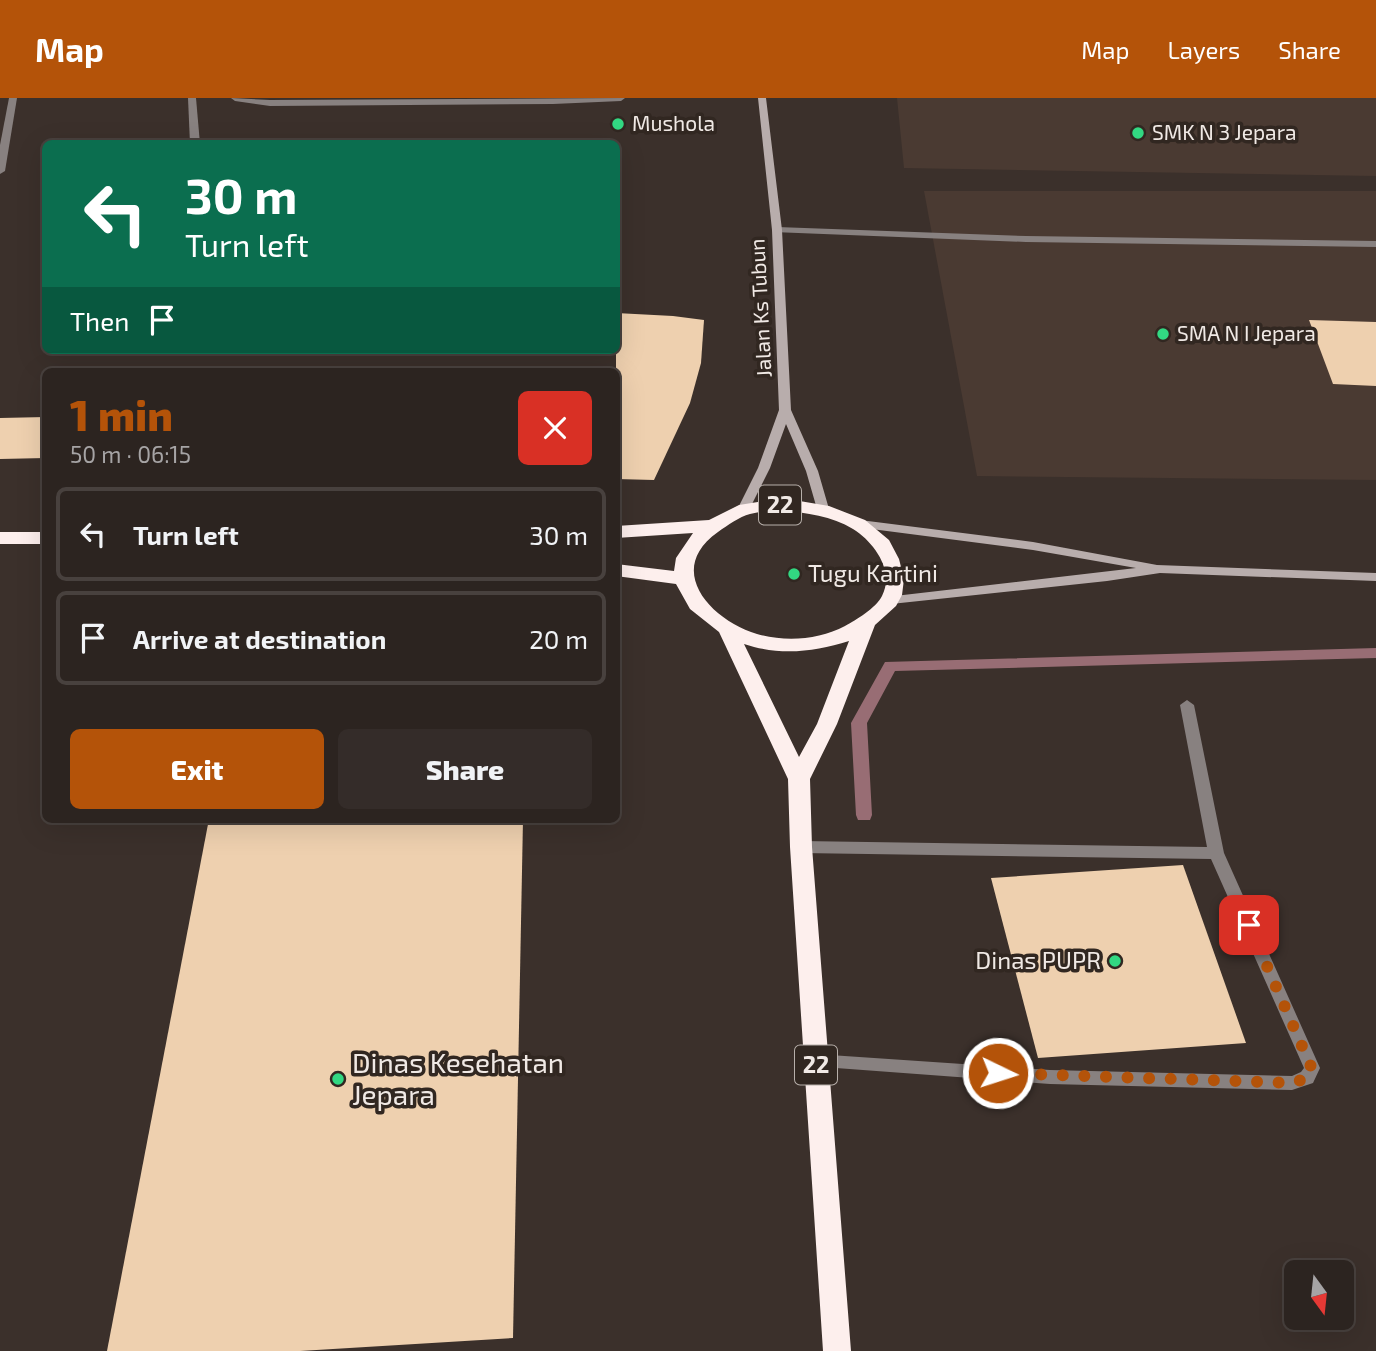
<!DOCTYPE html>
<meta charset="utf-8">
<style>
:root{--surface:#2c2420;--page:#342c29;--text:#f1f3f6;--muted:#a6a4a5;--line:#48413e;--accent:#b45309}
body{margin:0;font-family:"Exo 2",sans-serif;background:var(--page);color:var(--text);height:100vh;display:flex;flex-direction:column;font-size:26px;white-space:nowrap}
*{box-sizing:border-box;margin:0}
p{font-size:23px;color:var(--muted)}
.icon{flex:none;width:38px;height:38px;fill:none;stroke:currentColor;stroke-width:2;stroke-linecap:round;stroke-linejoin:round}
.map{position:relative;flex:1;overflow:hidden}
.panel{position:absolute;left:42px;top:270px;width:578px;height:455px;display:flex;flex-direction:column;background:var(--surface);border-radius:10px;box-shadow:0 7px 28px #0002,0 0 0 2px var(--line)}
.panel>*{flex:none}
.guide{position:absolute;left:42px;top:42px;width:578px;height:214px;border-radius:10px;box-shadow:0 7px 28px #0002,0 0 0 2px var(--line);background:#0b6e4f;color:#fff;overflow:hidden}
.needle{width:46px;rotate:165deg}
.tools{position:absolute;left:1284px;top:1162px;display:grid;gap:14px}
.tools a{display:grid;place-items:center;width:70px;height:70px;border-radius:10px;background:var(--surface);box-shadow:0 7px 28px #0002,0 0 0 2px var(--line);font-size:35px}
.pin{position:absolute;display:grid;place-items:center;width:60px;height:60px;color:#fff;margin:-30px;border-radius:14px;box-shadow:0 4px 10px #0006}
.me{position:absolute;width:77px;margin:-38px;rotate:94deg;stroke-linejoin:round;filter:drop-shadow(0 0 5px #0008)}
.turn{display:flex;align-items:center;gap:24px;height:147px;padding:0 28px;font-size:32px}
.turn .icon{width:91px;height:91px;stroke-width:2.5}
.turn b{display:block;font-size:49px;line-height:60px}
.then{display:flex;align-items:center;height:66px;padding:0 28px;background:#0003;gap:14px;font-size:26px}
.round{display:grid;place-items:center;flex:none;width:74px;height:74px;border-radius:10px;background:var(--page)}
.head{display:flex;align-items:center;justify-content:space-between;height:119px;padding:0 28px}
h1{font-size:42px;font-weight:800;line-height:52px;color:var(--accent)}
.cta{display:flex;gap:14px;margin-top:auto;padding:14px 28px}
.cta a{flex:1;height:80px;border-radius:10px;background:var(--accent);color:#fff;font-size:28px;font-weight:800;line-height:80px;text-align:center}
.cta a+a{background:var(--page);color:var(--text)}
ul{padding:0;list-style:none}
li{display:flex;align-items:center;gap:21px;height:94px;margin:0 14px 10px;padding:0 14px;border:4px solid var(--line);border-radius:10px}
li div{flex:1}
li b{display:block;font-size:26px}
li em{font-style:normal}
header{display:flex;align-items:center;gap:42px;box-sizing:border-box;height:98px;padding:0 35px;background:var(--accent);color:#fff}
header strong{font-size:33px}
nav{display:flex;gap:38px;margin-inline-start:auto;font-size:24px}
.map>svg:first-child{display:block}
.built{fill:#4a3a32}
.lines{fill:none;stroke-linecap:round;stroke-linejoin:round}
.stream{fill:#986d74;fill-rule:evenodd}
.building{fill:#eed0af}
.lane{fill:#888180;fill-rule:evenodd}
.street{fill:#888180;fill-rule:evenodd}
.secondary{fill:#b8adac;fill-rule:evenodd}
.highway{fill:#fdefed;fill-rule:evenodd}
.route{stroke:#b45309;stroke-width:12;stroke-dasharray:0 21.6}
.poi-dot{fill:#32d882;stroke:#312721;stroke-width:2.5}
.labels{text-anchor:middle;stroke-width:7;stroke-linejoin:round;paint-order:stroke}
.far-poi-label{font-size:21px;fill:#f0e9e5;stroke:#312721;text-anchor:start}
.far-street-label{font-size:21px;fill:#f0e9e5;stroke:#312721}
.shield{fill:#312721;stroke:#b7afaa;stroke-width:2}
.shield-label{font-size:23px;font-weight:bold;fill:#f0e9e5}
.poi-label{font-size:24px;fill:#f0e9e5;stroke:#312721;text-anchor:start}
.near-poi-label{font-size:28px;fill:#f0e9e5;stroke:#312721;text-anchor:start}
</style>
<header>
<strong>Map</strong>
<nav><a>Map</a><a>Layers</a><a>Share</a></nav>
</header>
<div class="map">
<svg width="1376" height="1253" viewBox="0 0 1376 1253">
<rect width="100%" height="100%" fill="#3b302b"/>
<g class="built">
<path d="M897 0H1376V78L904 70Z"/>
<path d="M924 93H1376V382L977 378Z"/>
</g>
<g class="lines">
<path class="stream" d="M1376 550V560L895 573 867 625 872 717 870 722H858L856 717 851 625 885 564Z"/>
</g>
<g class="building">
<path d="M616 215 673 218 704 222 701 265 690 305 654 382 616 381Z"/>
<path d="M1309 222 1376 224V288L1333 286Z"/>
<path d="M46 319V360L0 361V320Z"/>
<path d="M209 721H523L513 1240 300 1253H107Z"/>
<path d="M1183 767 1246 945 1038 960 991 780Z"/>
</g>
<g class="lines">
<g class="lane">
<path d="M9 0H17L5 73 0 76V47Z"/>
<path d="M188 0H196L200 46H190Z"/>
<path d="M231 0 270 2 625 0 621 3 553 6 270 8 235 3Z"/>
<path d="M1187 602 1194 607 1224 755 1320 970 1313 985 1292 992 1050 986 809 968 807 963 809 958 815 956 1050 972 1292 978 1301 974 1304 970 1211 761 801 755 796 753 794 749 796 745 801 743 1207 749 1180 607Z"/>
</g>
<path class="street" d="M777 129 1026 138 1376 143V149L1026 144 773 134 772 132Z"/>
<g class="secondary">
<path d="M758 0H766L782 132 791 312 818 373 829 411 823 415 817 411 806 373 786 326 770 370 749 412 743 416 737 412 758 370 779 312 772 132Z"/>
<path d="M860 422 1033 444 1157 467 1376 475V483L1160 475 1107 483 891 506 886 505 885 502 886 499 1136 470 1033 452 856 429 854 426Z"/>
</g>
<g class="highway">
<path d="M782 400 829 408 865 422 889 442 899 461 904 481 902 497 896 508 875 527 837 626 810 681 812 749 851 1253H823L790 749 788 681 719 534 690 511 676 486 616 478V466L674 473 676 460 693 435 616 440V428L709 422 739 407ZM782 412C806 415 832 418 853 431 874 444 895 473 882 498 876 510 856 522 845 528 819 542 785 544 757 536 711 522 664 472 718 434 728 427 739 419 750 416 761 413 772 413 782 412ZM849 543 817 626 799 659 744 546C780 558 814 554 849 543Z"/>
<rect x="0" y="434" width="46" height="12"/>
</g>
</g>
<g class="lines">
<path class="route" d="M998 975 1292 985 1307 980 1312 971 1249 827"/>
</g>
<g class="poi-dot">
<circle cx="618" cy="26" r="7"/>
<circle cx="1138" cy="35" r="7"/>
<circle cx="1163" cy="236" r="7"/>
<circle cx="794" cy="476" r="7"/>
<circle cx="1115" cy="863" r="7"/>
<circle cx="338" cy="981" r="7"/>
</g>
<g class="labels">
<g class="far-poi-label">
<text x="632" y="33">Mushola</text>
<text x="1152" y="42">SMK N 3 Jepara</text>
<text x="1177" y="243">SMA N I Jepara</text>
</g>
<g class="far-street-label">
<text transform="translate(761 210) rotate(-93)" y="7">Jalan Ks Tubun</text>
</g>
<g class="shield">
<rect x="759" y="387.5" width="42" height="39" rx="5"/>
<rect x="795" y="947.5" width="42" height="39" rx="5"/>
</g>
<g class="shield-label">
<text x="780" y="415">22</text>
<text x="816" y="975">22</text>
</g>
<g class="poi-label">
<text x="808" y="484">Tugu Kartini</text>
<text x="1101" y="871" text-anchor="end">Dinas PUPR</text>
</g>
<g class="near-poi-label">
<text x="352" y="975">Dinas Kesehatan<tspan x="352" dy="32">Jepara</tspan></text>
</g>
</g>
</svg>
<div class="tools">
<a><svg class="needle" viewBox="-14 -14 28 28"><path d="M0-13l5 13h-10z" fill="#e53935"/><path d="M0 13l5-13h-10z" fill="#a6a4a5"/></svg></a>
</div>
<div class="pin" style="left:1249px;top:827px;background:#d93025"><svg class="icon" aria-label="arrive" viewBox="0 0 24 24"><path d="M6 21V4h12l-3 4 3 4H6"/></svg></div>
<svg class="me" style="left:998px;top:975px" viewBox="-20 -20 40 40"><circle r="17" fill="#b45309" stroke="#fff" stroke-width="3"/><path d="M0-11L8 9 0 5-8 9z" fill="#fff"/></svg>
<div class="guide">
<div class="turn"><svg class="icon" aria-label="left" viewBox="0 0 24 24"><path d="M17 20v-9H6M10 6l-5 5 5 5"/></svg><div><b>30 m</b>Turn left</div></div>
<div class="then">Then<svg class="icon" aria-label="arrive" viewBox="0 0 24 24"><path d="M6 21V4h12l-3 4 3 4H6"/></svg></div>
</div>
<section class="panel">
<div class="head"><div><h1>1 min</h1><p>50 m · 06:15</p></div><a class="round" style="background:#d93025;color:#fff"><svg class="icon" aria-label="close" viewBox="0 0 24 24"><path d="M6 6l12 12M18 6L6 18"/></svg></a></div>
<ul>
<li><svg class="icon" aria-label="left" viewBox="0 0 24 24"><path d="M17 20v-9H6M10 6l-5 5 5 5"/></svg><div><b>Turn left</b></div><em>30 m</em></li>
<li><svg class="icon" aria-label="arrive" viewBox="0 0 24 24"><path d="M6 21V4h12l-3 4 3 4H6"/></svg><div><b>Arrive at destination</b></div><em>20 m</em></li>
</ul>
<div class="cta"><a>Exit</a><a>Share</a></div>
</section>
</div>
